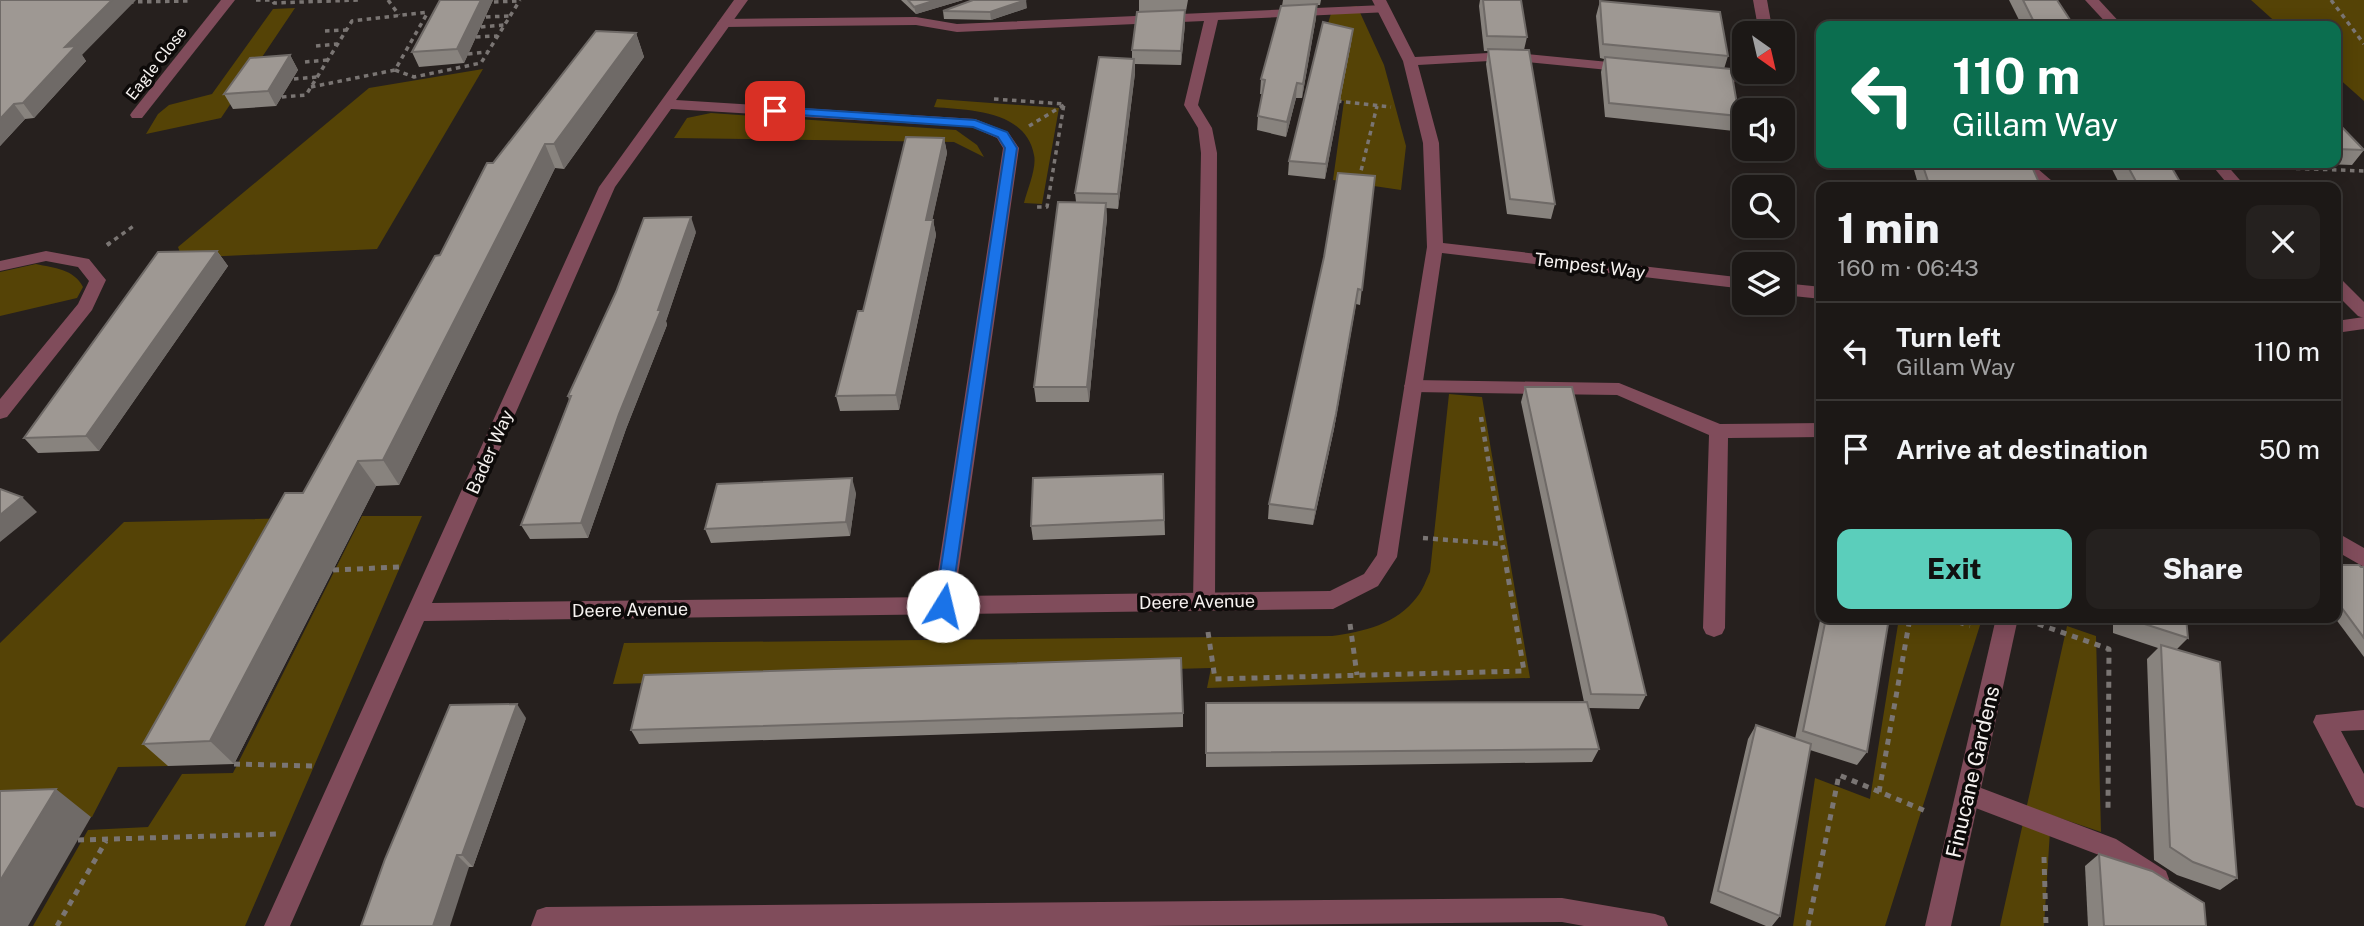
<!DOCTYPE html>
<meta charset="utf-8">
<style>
:root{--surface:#1c1816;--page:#25211f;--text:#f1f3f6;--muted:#a0a0a1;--line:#3a3735;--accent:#5bcebb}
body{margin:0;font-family:"Public Sans",sans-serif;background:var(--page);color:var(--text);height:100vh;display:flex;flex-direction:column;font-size:26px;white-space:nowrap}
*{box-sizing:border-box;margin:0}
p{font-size:23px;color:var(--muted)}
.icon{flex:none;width:38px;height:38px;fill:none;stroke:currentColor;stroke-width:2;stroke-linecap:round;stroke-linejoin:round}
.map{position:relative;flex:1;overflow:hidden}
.sheet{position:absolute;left:1816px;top:182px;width:525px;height:441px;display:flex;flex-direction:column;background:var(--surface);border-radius:14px;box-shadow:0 4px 18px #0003,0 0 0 2px var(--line)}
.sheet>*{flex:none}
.banner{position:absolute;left:1816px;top:21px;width:525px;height:147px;border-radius:14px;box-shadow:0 4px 18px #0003,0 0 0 2px var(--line);background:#0b6e4f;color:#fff;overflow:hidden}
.needle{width:46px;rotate:146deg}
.buttons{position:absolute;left:1732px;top:21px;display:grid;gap:14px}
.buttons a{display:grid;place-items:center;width:63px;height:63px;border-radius:14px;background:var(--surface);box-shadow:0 4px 18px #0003,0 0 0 2px var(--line);font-size:35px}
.pin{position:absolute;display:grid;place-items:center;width:60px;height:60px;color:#fff;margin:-30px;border-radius:14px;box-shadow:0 4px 10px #0006}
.me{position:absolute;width:77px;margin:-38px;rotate:9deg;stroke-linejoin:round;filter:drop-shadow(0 0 5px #0008)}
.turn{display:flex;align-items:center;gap:24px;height:147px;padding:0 21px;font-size:32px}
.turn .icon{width:91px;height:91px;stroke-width:2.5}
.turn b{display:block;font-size:49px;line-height:60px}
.round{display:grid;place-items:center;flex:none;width:74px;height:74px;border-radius:14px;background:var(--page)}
.summary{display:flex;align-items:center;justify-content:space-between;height:119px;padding:0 21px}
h1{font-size:42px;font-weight:800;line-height:52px}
.action{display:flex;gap:14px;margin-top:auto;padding:14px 21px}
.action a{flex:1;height:80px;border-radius:14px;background:var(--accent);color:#111;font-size:28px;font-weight:800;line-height:80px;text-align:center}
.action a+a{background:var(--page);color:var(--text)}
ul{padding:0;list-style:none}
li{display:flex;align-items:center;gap:21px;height:98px;padding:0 21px;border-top:2px solid var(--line)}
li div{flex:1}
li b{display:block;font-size:26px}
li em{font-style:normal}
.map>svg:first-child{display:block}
.green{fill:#554306}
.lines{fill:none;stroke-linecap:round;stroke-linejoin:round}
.path-far2{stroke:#7a7573;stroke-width:3.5;stroke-dasharray:4.5 4.5;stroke-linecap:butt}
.path-far1{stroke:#7a7573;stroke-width:4.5;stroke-dasharray:5 5;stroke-linecap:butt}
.path{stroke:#7a7573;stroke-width:5;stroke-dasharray:6 6;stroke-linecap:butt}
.service{fill:#804c5b;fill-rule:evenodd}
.minor{fill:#804c5b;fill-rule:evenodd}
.tertiary{fill:#804c5b;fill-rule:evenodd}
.wall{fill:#88837e}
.shaded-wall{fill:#6f6a67}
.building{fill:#9e9893;stroke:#6f6a67;stroke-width:2}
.route{fill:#1a73e8;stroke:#114b97;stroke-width:2}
.labels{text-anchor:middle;stroke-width:7;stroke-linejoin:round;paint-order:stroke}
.far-street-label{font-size:16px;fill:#f6f2f0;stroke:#0d0a09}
.street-label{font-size:18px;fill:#f6f2f0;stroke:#0d0a09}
.near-street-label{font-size:21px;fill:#f6f2f0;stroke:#0d0a09}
</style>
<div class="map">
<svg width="2364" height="926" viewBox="0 0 2364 926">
<rect width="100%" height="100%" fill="#26201e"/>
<g class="green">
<path d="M2251 0H2364V101L2336 76V26H2280Z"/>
<path d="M1357 6 1384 65 1406 146 1401 190 1333 180 1344 101 1307 95 1332 10Z"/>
<path d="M295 8 221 118 146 134 158 114 169 105 212 94 273 9Z"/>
<path d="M483 69 377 249 182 258 178 247 369 88Z"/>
<path d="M937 99 1059 108 1042 204 1024 203C1027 190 1037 168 1034 155 1026 110 969 110 934 107Z"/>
<path d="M711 113 956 130 977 145 984 157 954 142 674 138 687 118Z"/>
<path d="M36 264C54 268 74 269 83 287L77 298 0 316V272Z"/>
<path d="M1449 394 1482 397 1530 678 1207 688 1211 668 613 684 624 643 1332 636C1363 632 1397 624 1417 597 1423 590 1426 580 1430 572Z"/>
<path d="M362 516H422L245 926H33L88 830 148 827 182 774 233 773Z"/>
<path d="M304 518 168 766 118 767 92 817 0 818V643L124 522Z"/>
<path d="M1899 618H1971L1981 622 1885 926H1793L1815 778 1870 799Z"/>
<path d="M2067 626 2096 636 2101 832 2051 815 2044 926H2000Z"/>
</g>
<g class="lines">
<g class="path-far2">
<path d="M256 0H272L274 3 358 0"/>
<path d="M388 0 399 15"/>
<path d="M2331 0 2364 44"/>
<path d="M129 2 190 1"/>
<path d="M494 2 518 1"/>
<path d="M486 17 509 16"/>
<path d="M481 27 504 25"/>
<path d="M325 31 346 30"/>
<path d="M476 37 497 36"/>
<path d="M316 46 337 44"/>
<path d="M468 54 487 52"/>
<path d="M305 62 327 60"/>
<path d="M395 70 414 77 481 63 520 0"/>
<path d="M294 79 317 77"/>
<path d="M311 87 395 70 428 12"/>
<path d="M282 97 306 95 352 21 429 12"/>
<path d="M994 99 1064 104 1047 207H1035"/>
<path d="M1337 101 1391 107"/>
<path d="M1029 126 1064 105"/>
<path d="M2260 167 2364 171"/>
<path d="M1359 179 1377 106"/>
<path d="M107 245 135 225"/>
</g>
<g class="path-far1">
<path d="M107 245 110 243"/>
<path d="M1481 417 1503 548"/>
<path d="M1423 538 1502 544"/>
</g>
<g class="path">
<path d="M333 570 400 567"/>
<path d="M1947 618 1970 626"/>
<path d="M1350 624 1357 675"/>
<path d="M2038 624 2109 649 2108 810"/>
<path d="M1208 632 1215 679 1524 671 1503 547"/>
<path d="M234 764 313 766"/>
<path d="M1879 792 1910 618"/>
<path d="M78 840 279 834"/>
<path d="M2044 857 2046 926"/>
<path d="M57 926 106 841"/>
<path d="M1808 926 1839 775 1928 812"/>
</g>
<g class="service">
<path d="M1384 5 1389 6V12L1218 20 1198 105 1212 128 1217 153 1215 602 1211 608 1204 611 1197 608 1193 602 1201 153 1198 128 1184 105 1204 21 957 32 916 25 724 27 717 23 724 19 916 17 957 24Z"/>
<path d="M2021 163H2035L2038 169 2059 187C2041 188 2026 181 2021 163Z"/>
<path d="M1413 380 1619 383 1720 424 1822 423V437L1728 438 1725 628 1722 634 1714 637 1706 634 1703 628 1709 435 1617 395 1413 392 1407 391 1404 386 1407 381Z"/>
<path d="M2336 532 2364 548V567L2336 551Z"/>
<path d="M2364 710V730L2341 731 2364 774V808L2356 805 2313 722 2316 715Z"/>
<path d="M1968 783 2116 839 2166 871 2169 879 2166 887 2157 891 2148 887 2099 855 1960 802 1956 794 1960 786Z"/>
<path d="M1562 898 1655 914 1664 917 1668 926H1584L1562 922 1142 926H531L537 910 546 907Z"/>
</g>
<g class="minor">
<path d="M221 0H235L142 118H132L130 115 132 112Z"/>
<path d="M734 0H748L676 100 975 119 1008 132 1019 148 955 596 1330 591 1364 574 1377 555 1427 247 1423 143 1403 61 1372 0H1386L1415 57 1507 52 1629 64 1636 68 1629 72 1507 60 1418 65 1439 143 1443 243 1745 278V289L1442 253 1397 557 1378 586 1333 609 424 621 290 926H264L599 187ZM671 109 972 127 997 138 1003 148 934 597 432 603 615 187Z"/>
<path d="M1753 0H1767L1773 33H1759Z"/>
<path d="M1708 71 1767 77 1766 72H1780L1782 82 1775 86 1703 78 1701 75Z"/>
<path d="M46 251 89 259 106 280 92 310 7 417 0 419V399L78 304 89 281 78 267 46 261 0 271V261Z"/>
<path d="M1783 283 1822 287V299L1783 295Z"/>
<path d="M2364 317V329L2336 333V321Z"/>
<path d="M1996 618H2018L1951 926H1925Z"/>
</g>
<g class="tertiary">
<path d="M2085 0H2099L2123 26H2109Z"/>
<path d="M2210 163H2225L2246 187H2230Z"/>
<path d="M2336 279 2342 280 2364 302V318L2358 316 2336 294Z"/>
</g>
</g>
<g class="wall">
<path d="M0 0 82 55 86 61 34 118 25 119 0 146Z"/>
<path d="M440 0H493L464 63 419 67 412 52Z"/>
<path d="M901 0H963L916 14Z"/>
<path d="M1139 0H1188L1186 11H1185V24L1181 65 1135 64V73L1118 209 1106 208 1107 218 1089 402H1036L1034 387 1076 202 1075 193 1132 59V50L1139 12Z"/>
<path d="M1283 0H1321L1320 5H1317L1316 18 1302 98H1296L1286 137 1257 130 1258 116 1262 94H1260L1261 79 1282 6Z"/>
<path d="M1480 0H1521L1527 37 1524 50 1555 204 1551 219 1507 214 1486 64 1488 51H1484L1479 6Z"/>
<path d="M2009 0H2057L2074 26H2022Z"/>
<path d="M1600 1 1728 56 1724 69 1739 116 1734 131 1605 117 1601 72 1604 59 1600 58 1596 16Z"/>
<path d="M1027 8 991 20 944 19 943 11Z"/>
<path d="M1353 29 1351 43 1325 179 1288 175 1289 161Z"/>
<path d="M636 33 644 57 564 169 555 168 399 485 376 486 234 764 168 766 143 744 303 493 493 163Z"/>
<path d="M290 55 298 70 276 106 233 109 224 94Z"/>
<path d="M2336 121 2364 150 2352 165 2297 163H2336Z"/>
<path d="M944 138 947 153 932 220H933L936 235 899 410 840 411 836 396 863 311Z"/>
<path d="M1912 163H2011L2022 167 2041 187H1919Z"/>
<path d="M2109 163H2169L2183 187H2121Z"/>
<path d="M1375 176 1360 305 1356 304 1334 429 1313 525 1268 519 1269 504Z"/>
<path d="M696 232 666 321 667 325 626 429 588 538 530 539 521 525 569 400 568 396Z"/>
<path d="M217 251 228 266 99 451 38 453 24 438Z"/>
<path d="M1525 387 1646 695 1639 709 1588 708 1599 749 1592 762 1206 767V703L1584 702 1521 402Z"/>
<path d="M1163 474 1165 535 1033 540 1031 526Z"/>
<path d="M856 493 850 536 711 543 705 529Z"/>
<path d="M2336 565 2364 567V657L2335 618Z"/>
<path d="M1822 611V618H1889L1867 752 1857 765 1810 750 1780 916 1772 926H1766L1710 903 1748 739 1756 725 1795 739Z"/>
<path d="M2113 618H2186L2188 638 2177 649 2237 878 2220 890 2177 875 2154 860 2147 659 2158 648 2113 633Z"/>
<path d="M1183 713V727L639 744 631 730Z"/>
<path d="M526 718 473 867H469L361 926Z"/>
<path d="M2099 854 2206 926H2088L2085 866Z"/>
</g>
<g class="shaded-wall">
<path d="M112 0H136L82 55 86 61 34 118 23 103 65 47Z"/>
<path d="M481 0H493L464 63 457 49Z"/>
<path d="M936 0H963L916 14 914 7Z"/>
<path d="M1026 0 1027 8 991 20 990 12Z"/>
<path d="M1317 4 1316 18 1302 98 1303 84Z"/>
<path d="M1185 10V24L1181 65V51Z"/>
<path d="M1353 29 1351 43 1325 179 1326 164Z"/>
<path d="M636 33 644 57 564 169 554 144Z"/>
<path d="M290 55 298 70 276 106 268 91Z"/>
<path d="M1134 59 1135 73 1118 209V194Z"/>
<path d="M1297 83 1296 98 1286 137 1287 122Z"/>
<path d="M14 104 25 119 0 146V119Z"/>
<path d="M944 138 947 153 929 235 926 220Z"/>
<path d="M545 144 555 168 399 485 383 460Z"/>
<path d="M1106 203 1107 218 1089 402 1087 387Z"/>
<path d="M691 217 696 232 666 321 667 325 626 429 588 538 581 523 619 414Z"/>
<path d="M933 220 936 235 899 410 896 395Z"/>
<path d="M217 251 228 266 99 451 86 436Z"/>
<path d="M1358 289 1334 429 1313 525 1315 510Z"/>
<path d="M358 461 376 486 234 764 210 741Z"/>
<path d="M852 478 856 493 850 536 846 522Z"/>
<path d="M22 497 37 512 0 542V515Z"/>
<path d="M517 704 526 718 473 867 462 855Z"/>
<path d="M56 789 91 817 28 926H0V881Z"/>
<path d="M457 855 469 867 450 926H433Z"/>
</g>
<g class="building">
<path d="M0 0H112L65 47 76 46 23 103 14 104 0 119Z"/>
<path d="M440 0H481L457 49 412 52Z"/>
<path d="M908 0H936L914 7Z"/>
<path d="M973 0H1026L990 12 943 11Z"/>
<path d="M1483 0H1521L1527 37 1487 36Z"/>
<path d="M2023 0H2057L2074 26H2036Z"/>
<path d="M1600 1 1720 12 1728 56 1603 44Z"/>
<path d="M1317 4 1303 84 1297 83 1287 122 1258 116 1265 80 1261 79 1281 6Z"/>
<path d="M1185 10 1181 51 1132 50 1137 12Z"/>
<path d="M1323 22 1353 29 1326 164 1289 161Z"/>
<path d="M596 31 636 33 554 144H545L383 460 358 461 210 741 143 744 285 493H303L435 256 440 255 487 163H493Z"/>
<path d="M1488 49 1529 50 1555 204 1510 199Z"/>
<path d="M290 55 268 91 224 94 250 58Z"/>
<path d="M1099 57 1134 59 1118 194 1075 193Z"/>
<path d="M1605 57 1731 69 1739 116 1609 103Z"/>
<path d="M2336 121 2364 150 2336 149Z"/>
<path d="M906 137 944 138 926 220H933L896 395 836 396 858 311H863Z"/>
<path d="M1922 163 2020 164 2022 167 2033 169 2041 187H1930Z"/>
<path d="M2126 163H2169L2183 187H2139Z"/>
<path d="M1338 173 1375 176 1362 290 1358 289 1336 414 1315 510 1269 504 1324 257Z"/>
<path d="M1058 202 1106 203 1087 387H1034Z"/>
<path d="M691 217 658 310H661L619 414 581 523 521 525 571 396H568L616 292 644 218Z"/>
<path d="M217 251 86 436 24 438 158 252Z"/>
<path d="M1525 387H1572L1646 695 1591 694Z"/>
<path d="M1163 474 1164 520 1031 526 1033 478Z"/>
<path d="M852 478 846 522 705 529 717 484Z"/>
<path d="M0 489 22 497 0 515Z"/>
<path d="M2336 565H2359L2361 567H2364V638L2336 600Z"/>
<path d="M1826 618H1889L1867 752 1803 731Z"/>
<path d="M2126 618H2186L2188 638Z"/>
<path d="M2161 645 2220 662 2237 878 2193 862 2170 847Z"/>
<path d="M1181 658 1183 713 631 730 644 675Z"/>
<path d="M1587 702 1599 749 1206 753V703Z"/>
<path d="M517 704 462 855H457L433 926H361L385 859 450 705Z"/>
<path d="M1756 725 1811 744 1780 916 1718 891Z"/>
<path d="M56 789 0 881V791Z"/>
<path d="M2099 854 2152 871 2204 903 2206 926H2104Z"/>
</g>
<path class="route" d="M775 107 975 120 1007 132 1017 148 950 611H937L935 606 1005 148 998 137 973 127 770 113V108Z"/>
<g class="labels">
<g class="far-street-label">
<text transform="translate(156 63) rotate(-52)" y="6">Eagle Close</text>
</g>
<g class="street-label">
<text transform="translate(1590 266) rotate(7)" y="6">Tempest Way</text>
<text transform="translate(490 452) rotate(-66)" y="6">Bader Way</text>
<text transform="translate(1197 602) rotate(-1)" y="6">Deere Avenue</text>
<text transform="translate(630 610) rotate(-1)" y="6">Deere Avenue</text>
</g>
<g class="near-street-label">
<text transform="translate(1973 772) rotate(-77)" y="7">Finucane Gardens</text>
</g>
</g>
</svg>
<div class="buttons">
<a><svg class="needle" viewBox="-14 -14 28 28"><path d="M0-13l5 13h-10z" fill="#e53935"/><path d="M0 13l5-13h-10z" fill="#a0a0a1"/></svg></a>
<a><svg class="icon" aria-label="sound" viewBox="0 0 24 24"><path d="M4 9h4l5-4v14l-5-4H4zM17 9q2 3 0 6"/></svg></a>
<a><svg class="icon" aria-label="search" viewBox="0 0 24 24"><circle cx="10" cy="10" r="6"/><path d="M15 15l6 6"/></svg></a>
<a><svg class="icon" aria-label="layers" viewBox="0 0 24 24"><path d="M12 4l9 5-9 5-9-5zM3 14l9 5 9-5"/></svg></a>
</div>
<div class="pin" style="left:775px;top:111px;background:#d93025"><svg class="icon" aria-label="arrive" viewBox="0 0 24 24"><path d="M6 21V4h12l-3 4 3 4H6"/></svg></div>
<svg class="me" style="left:943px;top:606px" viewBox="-20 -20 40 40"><circle r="19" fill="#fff"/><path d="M0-13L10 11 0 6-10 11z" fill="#1a73e8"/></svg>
<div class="banner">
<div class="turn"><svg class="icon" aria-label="left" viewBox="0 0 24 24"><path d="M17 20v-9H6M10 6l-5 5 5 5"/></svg><div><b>110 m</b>Gillam Way</div></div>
</div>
<section class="sheet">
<div class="summary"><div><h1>1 min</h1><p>160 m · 06:43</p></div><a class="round"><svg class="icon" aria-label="close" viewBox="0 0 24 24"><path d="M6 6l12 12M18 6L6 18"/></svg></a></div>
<ul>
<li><svg class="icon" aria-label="left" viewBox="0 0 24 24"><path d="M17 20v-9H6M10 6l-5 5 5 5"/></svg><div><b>Turn left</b><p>Gillam Way</p></div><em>110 m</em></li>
<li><svg class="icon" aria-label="arrive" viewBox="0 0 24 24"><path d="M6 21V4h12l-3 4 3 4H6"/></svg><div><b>Arrive at destination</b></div><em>50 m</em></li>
</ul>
<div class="action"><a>Exit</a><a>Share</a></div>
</section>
</div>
